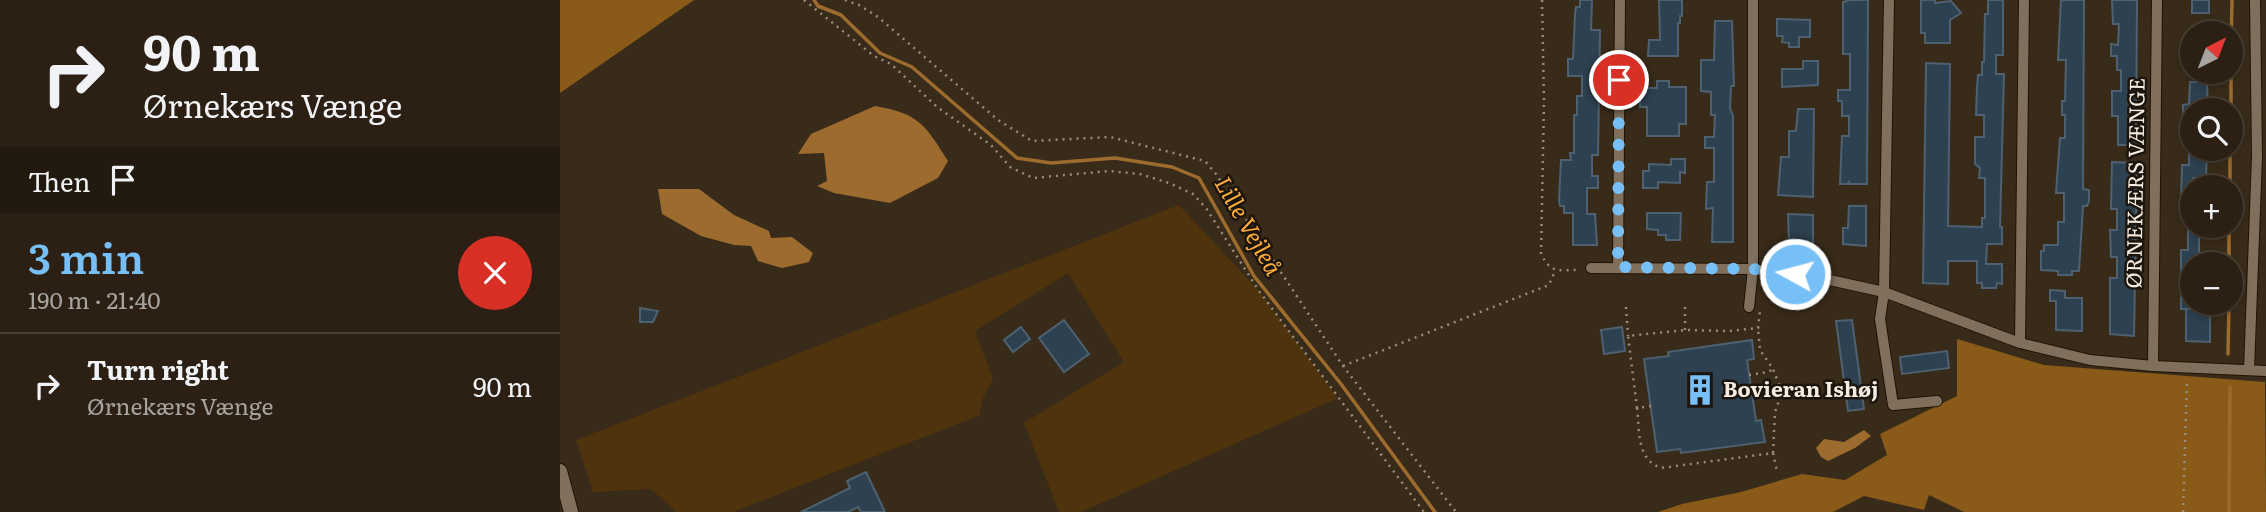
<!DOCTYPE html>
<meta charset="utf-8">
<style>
:root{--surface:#2b2013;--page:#33281c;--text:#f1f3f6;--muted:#a6a3a0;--line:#473e33;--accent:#77c0f7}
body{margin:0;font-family:Literata,serif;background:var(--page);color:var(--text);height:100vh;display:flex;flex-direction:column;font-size:26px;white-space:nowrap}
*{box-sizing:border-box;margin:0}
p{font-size:23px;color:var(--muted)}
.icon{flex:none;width:38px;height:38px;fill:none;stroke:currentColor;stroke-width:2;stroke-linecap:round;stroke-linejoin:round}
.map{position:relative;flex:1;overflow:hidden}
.sheet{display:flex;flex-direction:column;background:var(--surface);width:560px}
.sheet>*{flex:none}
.guide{background:#2b2013;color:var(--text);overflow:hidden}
.needle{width:46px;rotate:42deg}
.buttons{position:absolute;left:1620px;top:21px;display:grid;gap:14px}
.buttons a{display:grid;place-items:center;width:63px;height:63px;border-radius:50%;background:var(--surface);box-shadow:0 4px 10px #0003,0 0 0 2px var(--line);font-size:35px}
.pin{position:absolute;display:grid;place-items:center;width:60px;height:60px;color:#fff;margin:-30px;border:4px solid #fff;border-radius:50%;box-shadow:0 2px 7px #0007}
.me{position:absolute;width:77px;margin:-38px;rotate:277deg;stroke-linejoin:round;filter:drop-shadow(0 0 5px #0008)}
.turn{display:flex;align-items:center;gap:24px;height:147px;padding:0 28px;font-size:32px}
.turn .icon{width:91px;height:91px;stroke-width:2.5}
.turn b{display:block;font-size:49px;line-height:60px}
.then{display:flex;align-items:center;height:66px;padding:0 28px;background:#0003;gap:14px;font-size:26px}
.round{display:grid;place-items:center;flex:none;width:74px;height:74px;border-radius:37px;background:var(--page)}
.summary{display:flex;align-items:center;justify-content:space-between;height:119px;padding:0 28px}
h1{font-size:42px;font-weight:600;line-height:52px;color:var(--accent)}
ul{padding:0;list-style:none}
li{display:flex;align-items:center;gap:21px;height:105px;padding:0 28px;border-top:2px solid var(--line)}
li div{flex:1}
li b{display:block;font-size:26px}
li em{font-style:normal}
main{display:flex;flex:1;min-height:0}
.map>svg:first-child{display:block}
.green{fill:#4f330c}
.forest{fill:#895a18}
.water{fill:#9c6b2d}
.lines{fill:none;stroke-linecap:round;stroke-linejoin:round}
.stream{stroke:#9c6b2d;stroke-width:3.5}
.building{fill:#2e4150;stroke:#4d6171;stroke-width:2}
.minor-casing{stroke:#201303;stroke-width:12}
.tertiary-casing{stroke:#201303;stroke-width:16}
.path{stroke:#988c7e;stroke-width:2.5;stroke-dasharray:2 5;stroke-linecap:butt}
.minor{stroke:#806f5c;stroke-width:10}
.tertiary{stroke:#806f5c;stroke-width:14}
.route{stroke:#77c0f7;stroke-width:12;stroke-dasharray:0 21.6}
.labels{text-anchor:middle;stroke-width:5;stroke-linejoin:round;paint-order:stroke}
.street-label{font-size:21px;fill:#f6ece1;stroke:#1b150d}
.poi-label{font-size:21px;font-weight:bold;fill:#f6ece1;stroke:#1b150d;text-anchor:start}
.water-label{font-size:23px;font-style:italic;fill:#ffac3c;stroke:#1b150d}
</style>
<main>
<section class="sheet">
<div class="guide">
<div class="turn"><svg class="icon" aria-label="right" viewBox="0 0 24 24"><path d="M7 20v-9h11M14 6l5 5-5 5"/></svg><div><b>90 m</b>Ørnekærs Vænge</div></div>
<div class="then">Then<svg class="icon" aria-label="arrive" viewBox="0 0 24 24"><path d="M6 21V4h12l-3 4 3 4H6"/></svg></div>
</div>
<div class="summary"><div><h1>3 min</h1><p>190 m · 21:40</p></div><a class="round" style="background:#d93025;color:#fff"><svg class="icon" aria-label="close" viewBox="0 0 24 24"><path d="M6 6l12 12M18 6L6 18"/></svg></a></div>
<ul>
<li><svg class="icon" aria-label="right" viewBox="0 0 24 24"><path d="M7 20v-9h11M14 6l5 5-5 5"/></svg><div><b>Turn right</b><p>Ørnekærs Vænge</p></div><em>90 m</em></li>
</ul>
</section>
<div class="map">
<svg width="1706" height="512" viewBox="0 0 1706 512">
<rect width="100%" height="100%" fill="#392b19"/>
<path class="green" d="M619 205 699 291 778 398 521 512H499L464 423 564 362 508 273 415 331 433 379 422 400 420 415 173 512H116L91 489 33 492 16 440Z"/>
<g class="forest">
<path d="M0 0H134L0 93Z"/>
<path d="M1397 339 1484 365 1705 382 1706 512H1404L1369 495 1364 510 1304 496 1273 512H1098L1122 504 1181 492 1242 474 1285 480 1327 455 1320 434 1397 396Z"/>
</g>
<g class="water">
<path d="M315 106C359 113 366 126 388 161L378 178 330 203 274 193 257 186 267 181 264 153 238 154 251 134Z"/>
<path d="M98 189H139L174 215 209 231 211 238 232 237 253 253 249 262 222 268 198 261 191 246 174 245 141 236 102 214Z"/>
<path d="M1304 430 1311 436 1295 448 1268 461 1261 457 1256 448 1264 439 1284 442Z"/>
</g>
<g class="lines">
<g class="stream">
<path d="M254 0 258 6 281 15 320 53 352 67 457 158 491 163 555 158 612 167 639 178 694 276 781 384 875 512"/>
<path d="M1671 49 1672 0"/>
<path d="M1671 110V72"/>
<path d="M1670 187V149"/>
<path d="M1669 264V226"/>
<path d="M1668 354 1669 303"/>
<path d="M1669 512 1670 387"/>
</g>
</g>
<g class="building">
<path d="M1020 0H1032L1031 30H1040L1038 155H1032V176H1038V188H1027V214H1035L1037 245H1013V213H1004V206H1000L999 201 1001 160H1011L1010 153H1014V115H1017V96H1022V76H1008V59H1013L1015 14 1016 7H1020Z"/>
<path d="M1099 0H1122V16H1120V23H1118V56H1088L1089 40H1100Z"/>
<path d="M1290 0H1308L1307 184H1289V182L1287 184H1280L1282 136H1289V116H1282V101H1278V90H1290V54H1283V2Z"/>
<path d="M1361 0H1375V3L1391 1 1401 13 1390 20V43H1365V33H1361Z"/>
<path d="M1428 0H1443V55H1436V74H1444L1440 227H1442V244H1427L1426 264H1442V284L1437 283 1436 288H1422V283H1417V261H1388V284L1363 283 1366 63 1390 64 1388 226 1422 227V218H1425V178H1419L1420 168 1415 164V137H1424V115H1416L1417 88 1418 75H1422V62H1424L1425 14H1428Z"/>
<path d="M1501 0H1524L1523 189 1529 190V201L1527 206H1523L1519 271H1512V275H1498V271L1481 270V251H1484V245H1498V222H1504V193H1496L1500 138H1505V115H1502V101H1505L1506 60H1498Z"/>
<path d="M1552 0H1577L1576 145H1558V116H1552V91H1561V70H1557V56H1551V44L1558 45 1559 24H1553Z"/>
<rect x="1632" y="0" width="17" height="13"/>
<path d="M1217 19 1250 20V37H1239V47H1229V43L1222 42 1223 36H1217Z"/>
<path d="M1155 21H1172L1174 86H1171L1170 108 1173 116V242H1152L1153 208 1146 209 1147 182H1154V148H1145V137H1154L1155 115H1151V92L1141 91V60H1154Z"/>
<path d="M1243 61H1258V85L1222 87V69H1243Z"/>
<path d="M1097 81H1109V87H1126V124H1119V136H1087V107H1080V88H1097Z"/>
<path d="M1630 82H1647L1648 110H1633V119H1623V105L1629 104Z"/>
<path d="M1238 109H1254L1253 197 1218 195 1221 157H1229V131H1236Z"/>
<path d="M1629 149H1647L1646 178H1633V200H1621L1622 165H1629Z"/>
<path d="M1111 159H1125V173L1120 172V183L1098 182V188H1083V171H1089V164L1111 165Z"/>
<path d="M1552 162 1577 163 1574 336 1550 334V278H1557V257H1551L1550 230H1557V209H1551Z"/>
<path d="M1289 206H1306V246L1283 244V228H1288Z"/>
<path d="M1087 213H1121L1120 240H1106V235H1098V230L1087 229Z"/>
<path d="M1228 214 1253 215V245H1235V242H1229Z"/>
<path d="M1628 226H1639V264H1633V309H1621V250H1628Z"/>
<path d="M1490 290 1505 291V298H1522V331L1496 330V301H1490Z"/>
<path d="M80 308 98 311 93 322H80Z"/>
<path d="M1626 309H1650V342L1626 341Z"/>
<path d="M504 320 529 354 504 372 479 338Z"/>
<path d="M1292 320 1304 409 1288 411 1276 321Z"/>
<path d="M461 327 470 339 453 352 444 340Z"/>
<path d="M1062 327 1065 351 1044 354 1041 330Z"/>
<path d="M1192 340 1194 359 1187 360 1196 421 1201 420 1205 442 1121 453 1120 449 1097 452 1084 359 1109 356 1108 352Z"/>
<path d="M1387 351 1389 368 1342 374 1340 357Z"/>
<path d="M306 472 325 512H301L298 507 288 512H241L290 488 287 481Z"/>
</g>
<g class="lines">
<defs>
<g id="minor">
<path d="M1329 0 1324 292 1320 319 1333 405 1377 401"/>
<path d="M1058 267 1060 0"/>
<path d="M1031 268 1193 269 1256 277 1324 292 1460 343 1530 360 1593 366 1706 371"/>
<path d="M1189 307 1193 269V0"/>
<path d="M1460 343 1464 0"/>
<path d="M1593 366 1597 0"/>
<path d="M1689 370 1697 156 1695 0"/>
</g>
<path id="tertiary" d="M0 471 11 512"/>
</defs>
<use href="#minor" class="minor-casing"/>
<use href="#tertiary" class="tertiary-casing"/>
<g class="path">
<path d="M244 0 314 56 331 64 377 107 431 145 450 167 473 178 549 171 580 174 609 183 633 194 646 208 699 291 864 512"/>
<path d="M285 0 299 5 318 17 438 120 472 141 550 137 645 161 656 174 783 366 896 512"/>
<path d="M982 0 984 101 981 254C991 274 999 270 1019 270"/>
<path d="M1066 307 1068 336"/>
<path d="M1125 307V330"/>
<path d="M783 366 989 285 995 271"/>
<path d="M1189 375 1208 372 1213 369"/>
<path d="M1091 406 1077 408 1068 336 1125 330 1170 331 1198 328 1200 311"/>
<path d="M1077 408C1080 431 1076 459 1101 468L1213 453 1215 412 1222 392 1213 369 1200 350 1198 328"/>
<path d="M1213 453 1217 471"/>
<path d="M1623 512 1627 379"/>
</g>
<use href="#minor" class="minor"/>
<use href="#tertiary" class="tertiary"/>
</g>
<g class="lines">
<path class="route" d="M1059 80 1058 267 1193 269 1235 274"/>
</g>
<defs>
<symbol id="building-bare" viewBox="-9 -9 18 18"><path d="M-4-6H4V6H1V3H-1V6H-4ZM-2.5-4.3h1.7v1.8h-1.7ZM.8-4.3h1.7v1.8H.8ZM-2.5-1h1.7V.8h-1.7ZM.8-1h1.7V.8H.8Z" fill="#77c0f7" stroke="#1b150d" stroke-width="2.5" paint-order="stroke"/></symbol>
</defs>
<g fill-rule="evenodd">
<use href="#building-bare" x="1118" y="368" width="44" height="44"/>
</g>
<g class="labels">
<g class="street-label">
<text transform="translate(1576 183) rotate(-89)" y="7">ØRNEKÆRS VÆNGE</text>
</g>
<g class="poi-label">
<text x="1163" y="397">Bovieran Ishøj</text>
</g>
<g class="water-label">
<text transform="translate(688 226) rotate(60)" y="8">Lille Vejleå</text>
</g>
</g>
</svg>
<div class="buttons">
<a><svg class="needle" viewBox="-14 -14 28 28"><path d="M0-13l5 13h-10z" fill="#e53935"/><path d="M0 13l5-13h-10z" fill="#a6a3a0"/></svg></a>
<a><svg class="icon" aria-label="search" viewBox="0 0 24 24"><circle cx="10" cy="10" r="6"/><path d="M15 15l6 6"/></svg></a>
<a>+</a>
<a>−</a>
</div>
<div class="pin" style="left:1059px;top:80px;background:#d93025"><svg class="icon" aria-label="arrive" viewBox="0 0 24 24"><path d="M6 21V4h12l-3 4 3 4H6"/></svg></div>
<svg class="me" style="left:1235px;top:274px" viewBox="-20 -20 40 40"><circle r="17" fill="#77c0f7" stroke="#fff" stroke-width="3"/><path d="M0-11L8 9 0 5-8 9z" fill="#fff"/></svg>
</div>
</main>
